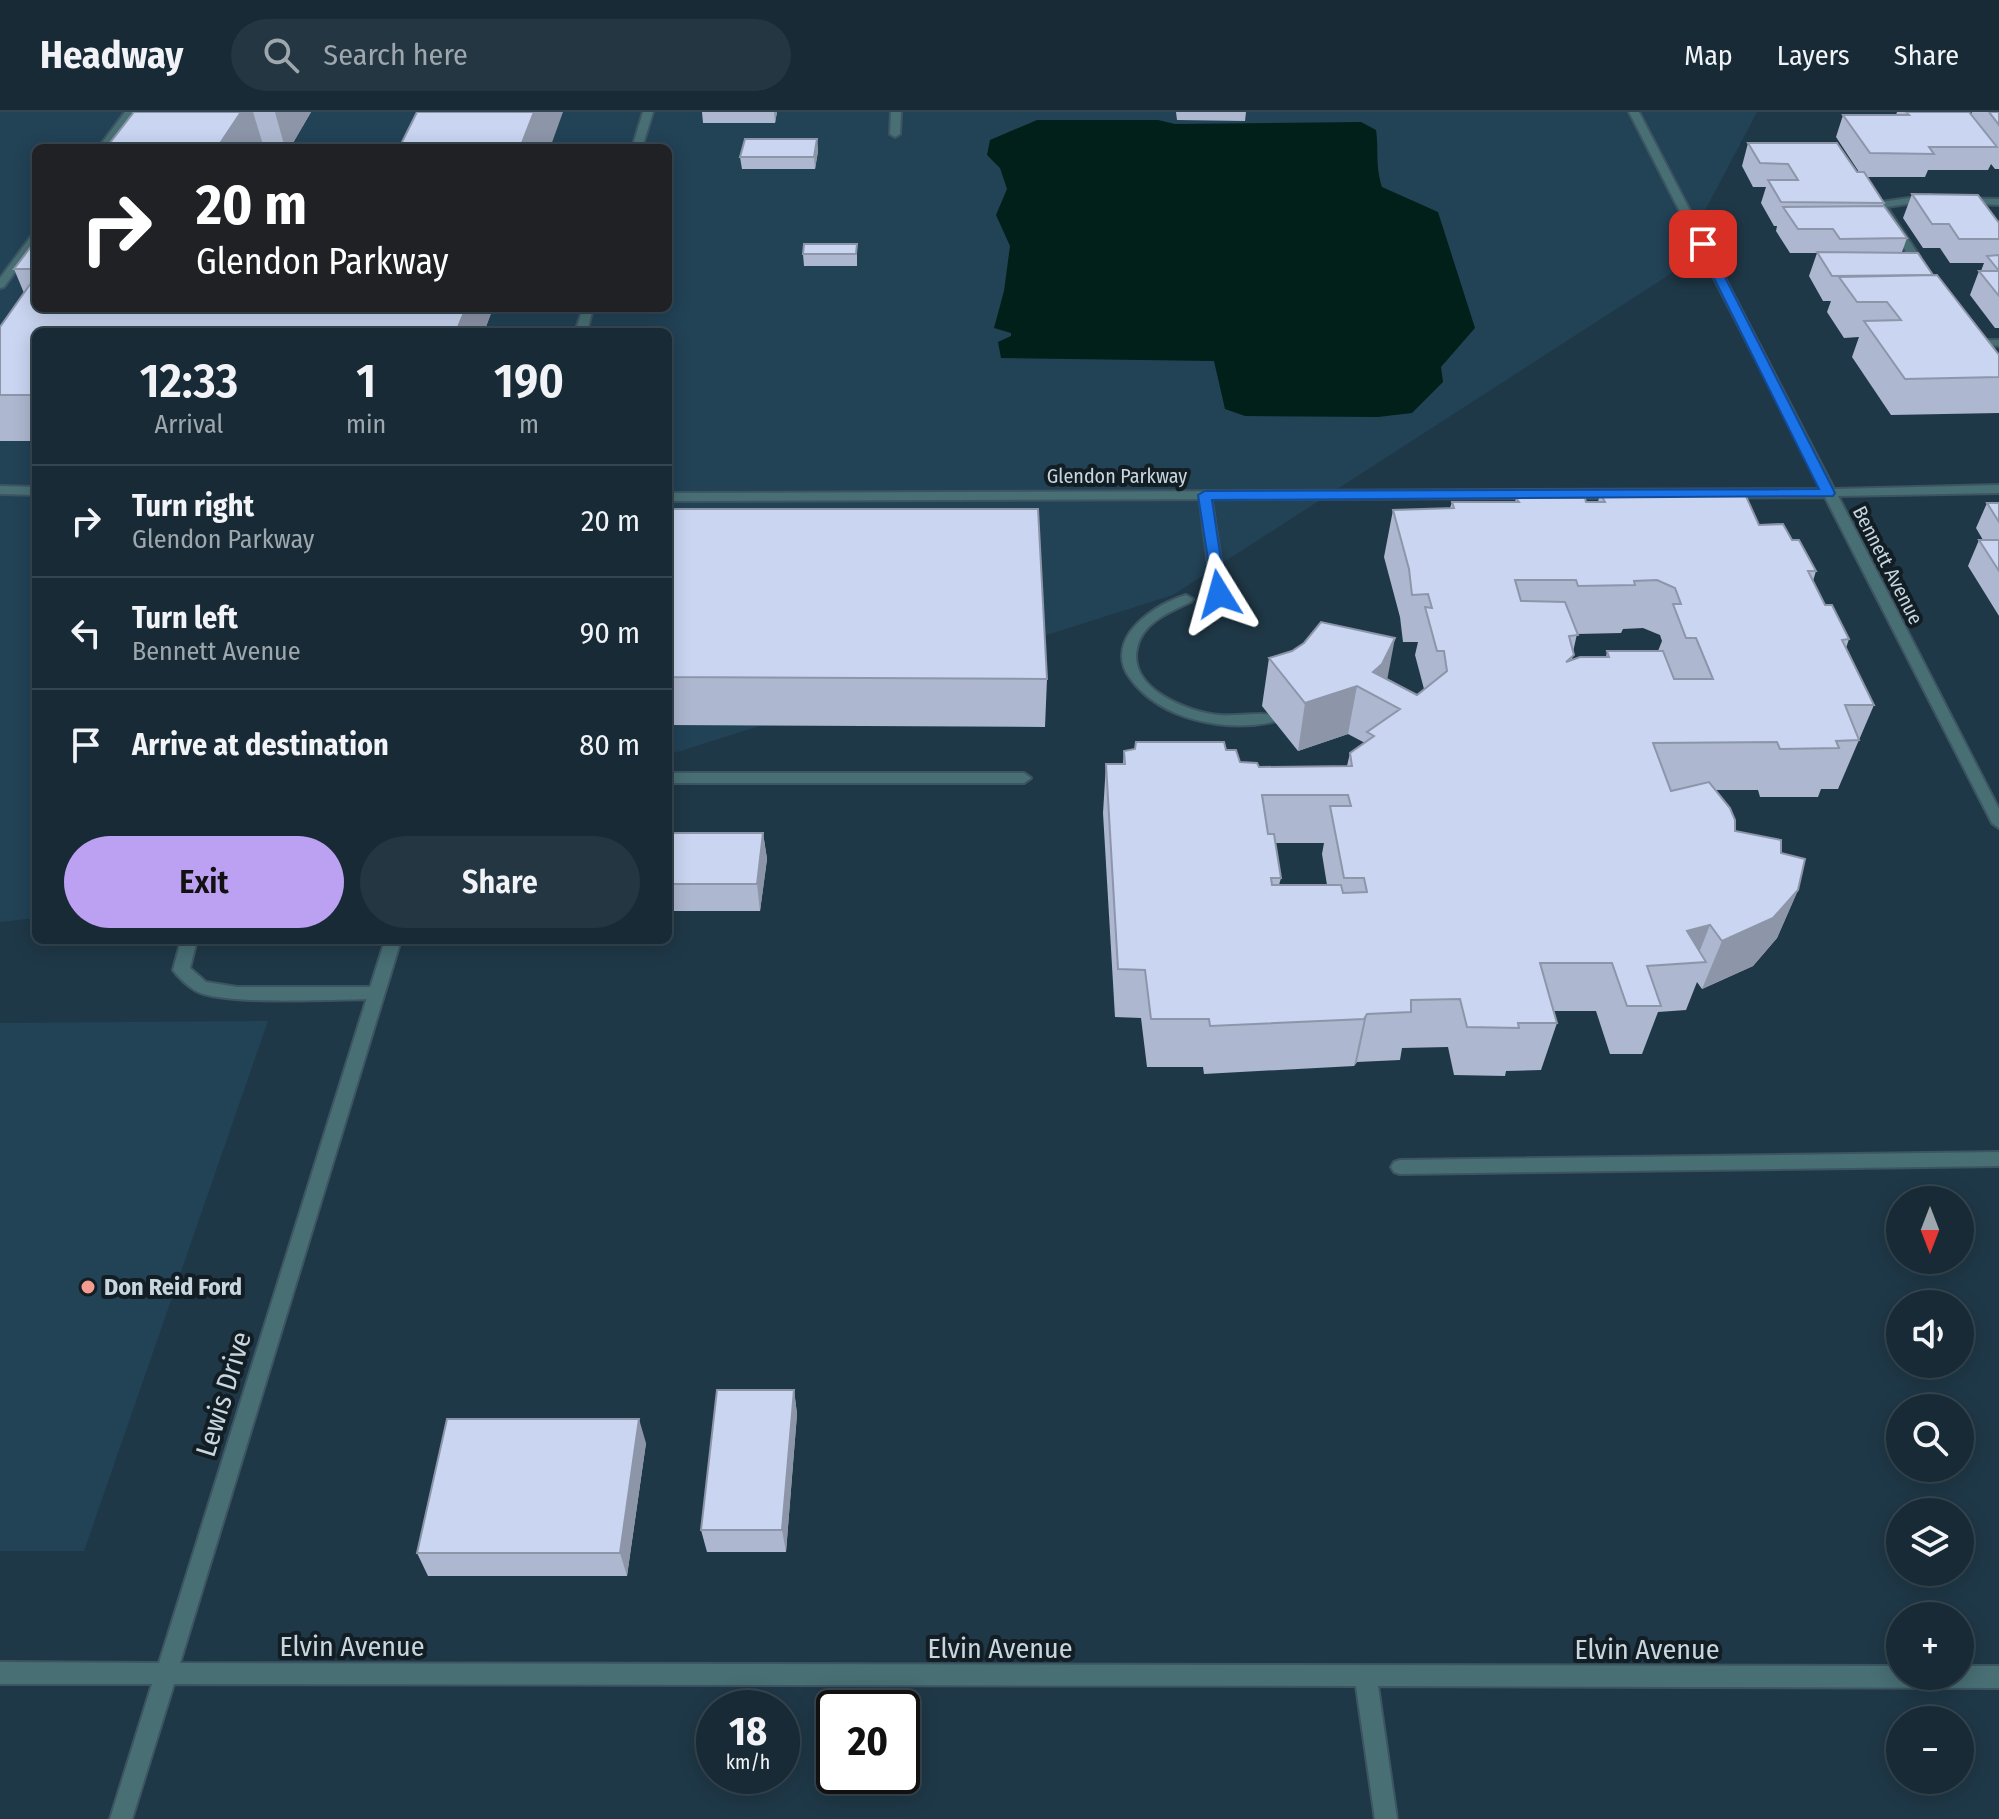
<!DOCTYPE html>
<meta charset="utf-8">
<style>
:root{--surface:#172a35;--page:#243641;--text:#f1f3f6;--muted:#9ea7ad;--line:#364650;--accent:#bca0f2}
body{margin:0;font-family:"Fira Sans Condensed",sans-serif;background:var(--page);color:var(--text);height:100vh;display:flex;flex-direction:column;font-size:30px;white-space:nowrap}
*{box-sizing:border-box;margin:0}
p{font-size:26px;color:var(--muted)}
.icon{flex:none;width:44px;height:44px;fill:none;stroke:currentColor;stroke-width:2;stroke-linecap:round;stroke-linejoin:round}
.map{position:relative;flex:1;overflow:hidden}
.panel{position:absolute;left:32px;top:216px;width:640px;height:616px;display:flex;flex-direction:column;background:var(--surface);border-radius:12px;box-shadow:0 4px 20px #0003,0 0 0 2px var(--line)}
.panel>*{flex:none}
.guide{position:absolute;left:32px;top:32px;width:640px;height:168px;border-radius:12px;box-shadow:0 4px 20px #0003,0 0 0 2px var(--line);background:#202124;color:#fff;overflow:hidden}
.needle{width:52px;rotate:180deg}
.controls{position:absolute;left:1886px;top:1074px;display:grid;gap:16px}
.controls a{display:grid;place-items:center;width:88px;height:88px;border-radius:50%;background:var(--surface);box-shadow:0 4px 20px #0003,0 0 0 2px var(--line);font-size:40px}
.speed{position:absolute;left:696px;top:1578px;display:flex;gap:16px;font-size:40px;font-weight:700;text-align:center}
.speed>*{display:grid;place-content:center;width:104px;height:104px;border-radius:50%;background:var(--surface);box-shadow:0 4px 20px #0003,0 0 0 2px var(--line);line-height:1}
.speed small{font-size:20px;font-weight:400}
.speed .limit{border:4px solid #111;border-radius:12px;background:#fff;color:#111}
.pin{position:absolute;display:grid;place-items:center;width:68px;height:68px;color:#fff;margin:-34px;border-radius:16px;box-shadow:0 4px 12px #0006}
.me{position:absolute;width:88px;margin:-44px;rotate:352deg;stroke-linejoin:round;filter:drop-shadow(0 0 6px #0008)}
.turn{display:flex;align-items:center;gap:28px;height:168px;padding:0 32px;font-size:36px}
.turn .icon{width:104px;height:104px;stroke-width:2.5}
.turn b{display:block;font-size:56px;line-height:68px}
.eta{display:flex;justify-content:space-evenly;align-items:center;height:136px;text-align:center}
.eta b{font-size:48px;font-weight:600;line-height:56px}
.action{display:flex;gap:16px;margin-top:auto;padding:16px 32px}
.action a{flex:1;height:92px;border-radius:48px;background:var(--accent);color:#111;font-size:32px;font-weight:600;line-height:92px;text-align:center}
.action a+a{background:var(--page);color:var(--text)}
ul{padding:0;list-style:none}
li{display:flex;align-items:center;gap:24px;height:112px;padding:0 32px;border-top:2px solid var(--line)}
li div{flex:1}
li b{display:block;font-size:30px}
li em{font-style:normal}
header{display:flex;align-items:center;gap:48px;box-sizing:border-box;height:112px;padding:0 40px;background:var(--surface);border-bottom:2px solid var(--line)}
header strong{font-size:38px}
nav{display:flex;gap:44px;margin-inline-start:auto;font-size:28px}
.search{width:560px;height:72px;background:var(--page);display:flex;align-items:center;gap:20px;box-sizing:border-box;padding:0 28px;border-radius:44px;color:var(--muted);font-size:30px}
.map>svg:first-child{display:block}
.built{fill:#224256;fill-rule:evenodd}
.water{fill:#012019}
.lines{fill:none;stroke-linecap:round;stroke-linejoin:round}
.lane-casing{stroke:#3d5462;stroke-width:4}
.street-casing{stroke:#3d5462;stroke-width:4}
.lane{fill:#486f74;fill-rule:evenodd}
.street{fill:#486f74;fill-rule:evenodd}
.wall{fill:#adb7cf;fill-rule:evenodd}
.shaded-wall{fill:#8d95a9}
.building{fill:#c9d5f1;stroke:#8d95a9;stroke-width:2;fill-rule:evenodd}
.route{fill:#1a73e8;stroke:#114b97;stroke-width:2}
.poi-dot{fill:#f59c91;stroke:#131d24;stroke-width:3}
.labels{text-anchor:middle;stroke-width:8;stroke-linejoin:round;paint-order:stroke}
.far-street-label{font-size:20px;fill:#c7d6df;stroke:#131d24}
.poi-label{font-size:24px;font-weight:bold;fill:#c7d6df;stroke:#131d24;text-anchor:start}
.near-street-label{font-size:28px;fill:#c7d6df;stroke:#131d24}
</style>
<header>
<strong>Headway</strong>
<div class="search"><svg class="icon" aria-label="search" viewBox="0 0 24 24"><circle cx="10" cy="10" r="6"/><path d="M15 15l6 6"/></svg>Search here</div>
<nav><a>Map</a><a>Layers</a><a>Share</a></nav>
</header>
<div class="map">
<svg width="1999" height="1707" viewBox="0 0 1999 1707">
<rect width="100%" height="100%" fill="#1f3847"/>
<g class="built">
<path d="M0 0H1757L1672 161 1173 483 668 643V220H36V806L0 810ZM36 36H668V196H36Z"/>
<path d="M268 909 84 1439H0V911Z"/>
</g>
<path class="water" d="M1037 8H1158L1175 12 1361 10 1376 18C1379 40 1375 52 1382 75L1438 100 1475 216 1441 255 1443 270 1412 301 1378 305 1245 304 1225 297 1214 249 1001 246 998 230 1011 224V221L994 216 1004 179 1010 134 996 103 1007 77 1000 56 987 43 990 28Z"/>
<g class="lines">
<defs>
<g id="lane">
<path d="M891 0H901L900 22 895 25 890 22Z"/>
<path d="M1930 83 1934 84V88L1887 95 1920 145 1911 147 1876 93 1881 90Z"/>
<path d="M1957 86 1999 87V93L1961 91 1957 90Z"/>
<path d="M1976 228H1999V234L1976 232Z"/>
<path d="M1205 379 1211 383 1226 482 1219 486 1212 482 1199 383Z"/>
<path d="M1186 483 1193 487 1191 490C1169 500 1142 511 1137 536 1128 577 1188 600 1219 603 1234 605 1270 598 1279 606L1277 609C1228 621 1161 609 1130 566 1119 552 1120 535 1130 520 1144 502 1164 490 1186 483Z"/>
<path d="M668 661H1024L1031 666 1024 671H668Z"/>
<path d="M181 828H197L190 856 206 870 237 875H376L382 877 384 881 382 885 376 887C340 887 223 894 196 879 188 874 178 865 173 858Z"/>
<path d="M1999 1040V1054L1400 1062 1394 1060 1391 1055 1394 1050 1400 1048Z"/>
</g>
<g id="street">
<path d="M125 0H135L108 36H98Z"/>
<path d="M643 0H653L642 36H632Z"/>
<path d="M1629 0H1639L1834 377 1999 373V381L1838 384 1999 697V716L1992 711 1825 385 668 389V381L1822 377Z"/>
<path d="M36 122V132L4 175 0 176V166L32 123Z"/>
<path d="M583 196H593L587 220H575Z"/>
<path d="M0 374 36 375V383L0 382Z"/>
<path d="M385 828H401L180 1551 1900 1554V1564H1960V1554H1999V1576L1378 1574 1397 1707H1375L1356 1574 174 1572 132 1707H110L152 1572H0V1550L159 1551Z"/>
</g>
</defs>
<use href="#lane" class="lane-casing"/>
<use href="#street" class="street-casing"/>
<use href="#lane" class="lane"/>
<use href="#street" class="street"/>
</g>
<g class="wall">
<path d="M134 0H311L290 36H106Z"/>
<path d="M702 0H777L775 11H703Z"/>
<path d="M1176 0H1246L1245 9 1177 8Z"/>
<path d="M1897 0H1969L1971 2 1972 0H1999V57H1995L1991 52 1988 58H1928L1925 65H1866L1884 91 1883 94 1907 126 1902 140 1933 163 1999 243V301L1891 303 1852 245 1859 225 1844 226 1827 200 1831 189H1823L1809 164 1817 141H1790L1776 119 1777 114H1774L1761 91 1766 75H1753L1742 54 1748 31 1859 60 1836 25 1843 3H1896Z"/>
<path d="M817 27 818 39 815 57H742L740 45Z"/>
<path d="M1912 82 1999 111V216H1995L1970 183 1979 159H1981L1984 151H1950L1940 136H1923L1903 106Z"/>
<path d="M36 128V196H493L484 220H36V329H0V215L24 181 14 157Z"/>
<path d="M857 132V154H804L803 142Z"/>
<path d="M1600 381 1759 413 1792 428 1816 459 1813 469 1825 493 1849 527 1846 536 1874 593 1838 677H1821L1818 685H1760L1758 678H1716L1735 719 1781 741 1798 778 1777 826 1753 854 1702 877 1697 870 1686 898 1658 900 1642 942H1610L1596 899H1554L1557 911 1541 958 1506 959 1505 964 1454 963 1448 935 1402 936 1400 948 1357 950 1354 954 1204 962 1203 955H1147L1141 906 1115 905 1103 701 1106 652H1123L1124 639 1226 638 1240 650 1259 655 1347 654 1350 641 1365 631 1348 622 1298 639 1262 594 1269 546 1388 567 1417 583 1424 577 1415 543 1418 530H1403L1400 505 1384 445 1393 398 1450 396 1452 390H1515L1516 386 1598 390ZM1643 516 1660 523 1662 529 1658 539H1607L1606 545 1572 548 1573 540 1577 522 1621 521 1623 517ZM1275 731H1324L1322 742 1327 773H1279L1281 766Z"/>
<path d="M668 391 673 397 1047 567 1045 615 668 613Z"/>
<path d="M1987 391H1999V504L1968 454 1979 428H1983L1976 416Z"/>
<path d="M668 721H763L767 747 760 799H668Z"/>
<path d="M794 1278 797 1302 786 1440H707L701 1418Z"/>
<path d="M646 1331 627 1464H428L417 1441Z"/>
</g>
<g class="shaded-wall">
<path d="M241 0H253L264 36H217Z"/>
<path d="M275 0H311L290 36H285Z"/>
<path d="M534 0H563L550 36H520Z"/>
<path d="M774 0H777L775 11Z"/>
<path d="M817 27 818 39 815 57 814 45Z"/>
<path d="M466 196H493L484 220H456Z"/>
<path d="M1395 526 1386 574 1373 560Z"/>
<path d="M1357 574 1348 622 1298 639 1305 591Z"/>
<path d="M763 721 767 747 760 799 757 772Z"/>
<path d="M1798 778 1777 826 1753 854 1702 877 1722 829Z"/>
<path d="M1710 813 1695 851 1687 819Z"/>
<path d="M1367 902 1357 950 1354 954 1364 907Z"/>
<path d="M794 1278 797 1302 786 1440 782 1418Z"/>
<path d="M639 1307 646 1331 627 1464 620 1441Z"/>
</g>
<g class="building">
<path d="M134 0H241L217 36H106Z"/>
<path d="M417 0H534L520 36H399Z"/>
<path d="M1906 0H1969L1997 35H1929L1934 42 1870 41 1843 3H1909Z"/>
<path d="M1989 0H1999V13Z"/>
<path d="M745 27H817L814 45H740Z"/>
<path d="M1748 31H1837L1857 60H1864L1884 91 1781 90 1768 68H1798L1788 52 1760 51Z"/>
<path d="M1912 82 1978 83 1999 111V127H1959L1949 112H1932Z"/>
<path d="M1884 94 1907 126 1840 127 1833 117H1798L1783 95Z"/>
<path d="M36 128V157H14Z"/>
<path d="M804 132H857L856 142H803Z"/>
<path d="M1817 140 1918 141 1933 163 1832 164Z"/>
<path d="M1999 143V184L1979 159H1999L1987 144Z"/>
<path d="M1937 163 1999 243V265L1905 267 1864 209 1901 208 1887 190H1857L1839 165Z"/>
<path d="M31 171H36V196H466L456 220H36V283H0V215Z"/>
<path d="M1600 381 1745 382 1759 413 1783 412 1792 428H1799L1816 459H1808L1825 493H1832L1849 527 1842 528 1874 593H1845L1859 628 1836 629 1839 636 1780 637 1777 630 1653 631 1671 679 1709 670 1730 696 1735 708V719L1781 728V741L1805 747 1798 778 1773 806 1722 829 1710 813 1687 819 1706 850 1647 854 1661 894H1627L1612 851H1540L1557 911H1518L1519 916 1467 915 1460 887 1411 888V900L1367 902 1364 907 1210 914 1209 907H1151L1145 858 1118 857 1106 652H1125L1124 639 1135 637 1136 630H1224L1226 638H1236L1240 650 1257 651 1259 655 1352 654 1350 641 1374 624 1367 620 1400 597 1357 574 1305 591 1269 546 1292 539 1304 531 1321 510 1395 526 1382 552 1373 560 1417 583 1447 559 1444 539H1437L1425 495 1432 496 1428 482 1412 483 1409 457 1393 398 1454 396 1452 390H1519L1516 386H1585L1586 390H1605ZM1515 468H1576L1578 474 1635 473 1634 469 1657 468 1675 476 1681 492H1673L1686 526H1696L1713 567H1674L1663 539H1607L1609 545H1580L1566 550 1574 543 1569 524 1578 523 1565 490 1521 489ZM1262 683H1348L1351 694H1330L1344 766H1364L1367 780 1343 781 1341 773H1272L1271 766H1281L1274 722H1268Z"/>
<path d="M668 391 673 397H1038L1047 567 668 565Z"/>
<path d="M1987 391H1999V410Z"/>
<path d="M1979 428H1999V459Z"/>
<path d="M668 721H763L757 772H668Z"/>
<path d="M717 1278H794L782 1418H701Z"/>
<path d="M447 1307H639L620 1441H417Z"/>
</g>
<path class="route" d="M1698 130 1708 132 1835 381 1833 384 1212 388 1226 482 1219 487 1214 486 1198 383 1205 379 1819 377 1697 132Z"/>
<circle class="poi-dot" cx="88" cy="1175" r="8"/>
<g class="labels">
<g class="far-street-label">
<text x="1117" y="371">Glendon Parkway</text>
<text transform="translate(1888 453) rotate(63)" y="7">Bennett Avenue</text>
</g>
<g class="poi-label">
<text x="104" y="1183">Don Reid Ford</text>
</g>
<g class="near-street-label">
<text transform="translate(223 1282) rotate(-73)" y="10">Lewis Drive</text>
<text x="352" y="1544">Elvin Avenue</text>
<text x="1000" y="1546">Elvin Avenue</text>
<text x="1647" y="1547">Elvin Avenue</text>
</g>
</g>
</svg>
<div class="controls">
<a><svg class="needle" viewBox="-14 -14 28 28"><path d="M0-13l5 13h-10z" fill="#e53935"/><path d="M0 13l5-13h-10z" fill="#9ea7ad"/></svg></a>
<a><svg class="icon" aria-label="sound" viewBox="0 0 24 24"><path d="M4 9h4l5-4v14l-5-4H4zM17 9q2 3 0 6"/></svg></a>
<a><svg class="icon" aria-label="search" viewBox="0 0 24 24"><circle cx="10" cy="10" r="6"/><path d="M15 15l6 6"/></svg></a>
<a><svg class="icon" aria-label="layers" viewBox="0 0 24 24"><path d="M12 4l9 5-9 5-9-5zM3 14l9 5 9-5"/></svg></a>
<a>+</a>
<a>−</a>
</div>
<div class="speed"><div>18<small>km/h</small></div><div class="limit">20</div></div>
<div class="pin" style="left:1703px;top:132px;background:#d93025"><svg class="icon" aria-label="arrive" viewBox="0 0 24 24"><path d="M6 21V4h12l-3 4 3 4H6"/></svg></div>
<svg class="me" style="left:1219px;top:482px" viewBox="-20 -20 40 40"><path d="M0-17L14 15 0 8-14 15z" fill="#1a73e8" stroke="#fff" stroke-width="4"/></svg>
<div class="guide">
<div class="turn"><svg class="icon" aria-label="right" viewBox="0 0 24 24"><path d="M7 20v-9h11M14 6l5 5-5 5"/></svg><div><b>20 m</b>Glendon Parkway</div></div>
</div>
<section class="panel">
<div class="eta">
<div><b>12:33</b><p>Arrival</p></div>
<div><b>1</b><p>min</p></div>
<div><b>190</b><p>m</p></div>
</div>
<ul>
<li><svg class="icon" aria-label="right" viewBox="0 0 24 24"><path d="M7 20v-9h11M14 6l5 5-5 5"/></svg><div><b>Turn right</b><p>Glendon Parkway</p></div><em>20 m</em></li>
<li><svg class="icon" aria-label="left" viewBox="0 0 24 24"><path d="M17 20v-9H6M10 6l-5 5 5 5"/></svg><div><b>Turn left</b><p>Bennett Avenue</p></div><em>90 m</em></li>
<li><svg class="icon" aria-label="arrive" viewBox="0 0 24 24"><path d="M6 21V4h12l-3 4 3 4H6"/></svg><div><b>Arrive at destination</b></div><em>80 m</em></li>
</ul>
<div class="action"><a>Exit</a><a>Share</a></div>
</section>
</div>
